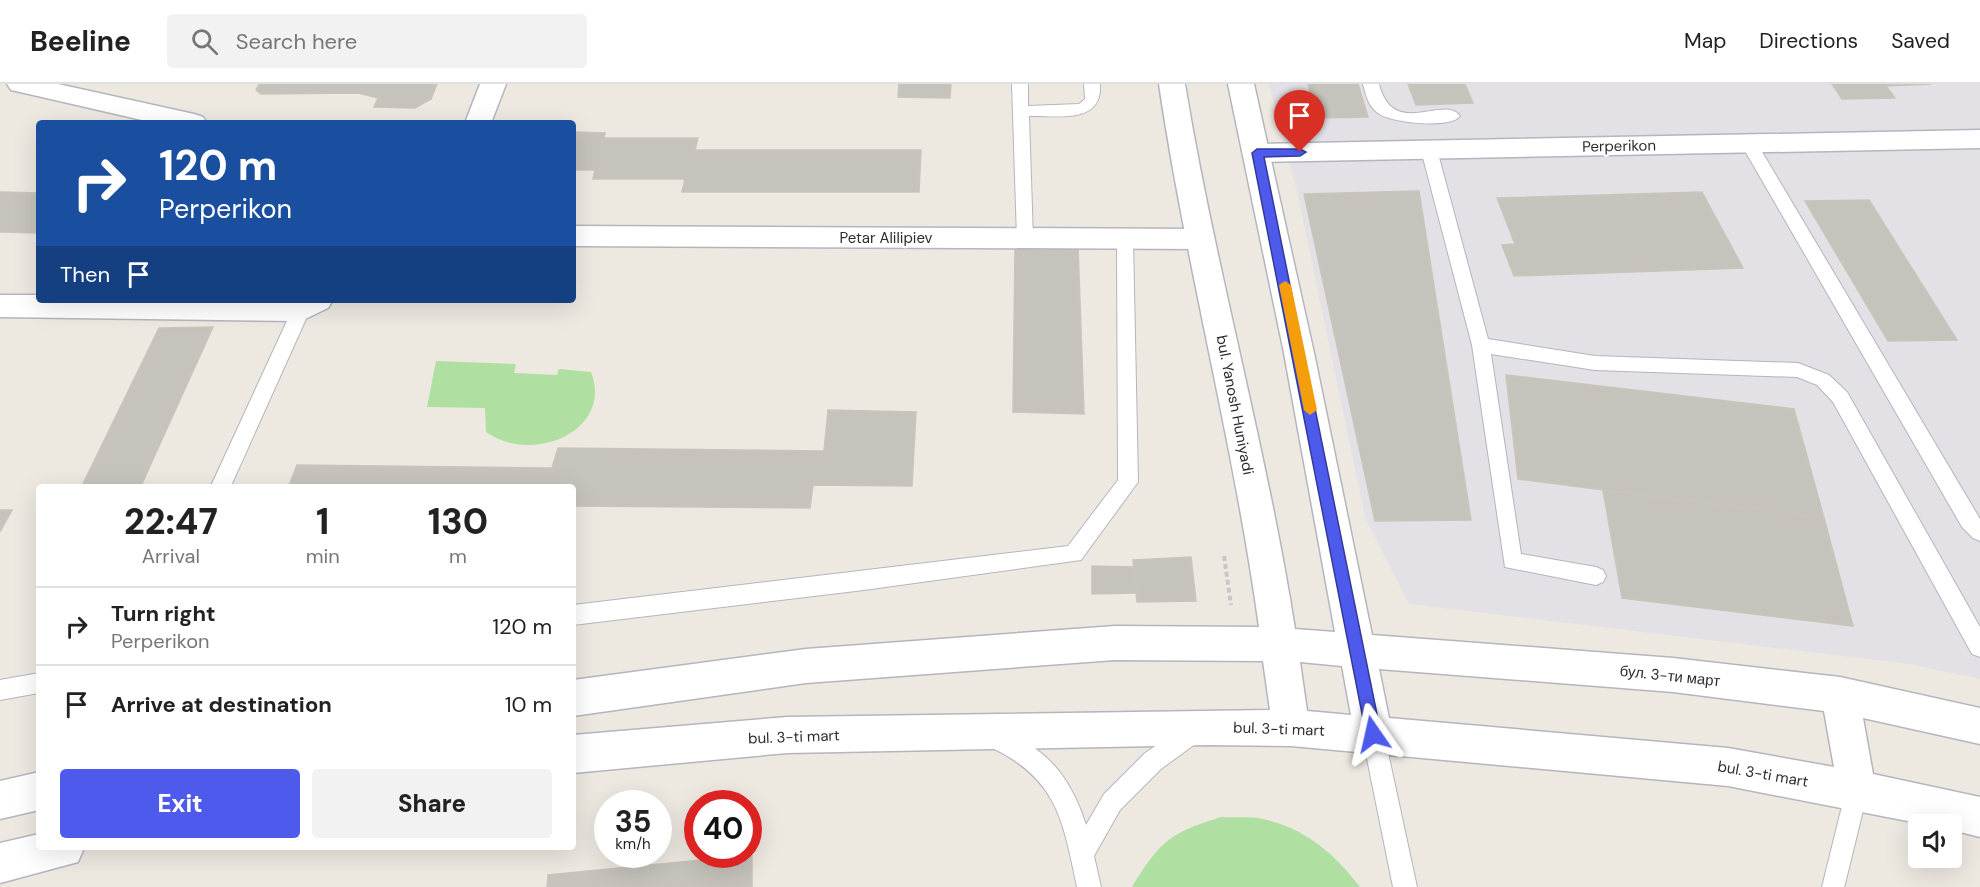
<!DOCTYPE html>
<meta charset="utf-8">
<style>
:root{--surface:#fff;--page:#f2f2f2;--text:#222;--muted:#767676;--line:#e0e0e0;--accent:#4e5aec}
body{margin:0;font-family:"DM Sans",sans-serif;background:var(--page);color:var(--text);height:100vh;display:flex;flex-direction:column;font-size:22px;white-space:nowrap}
*{box-sizing:border-box;margin:0}
p{font-size:20px;color:var(--muted)}
.icon{flex:none;width:33px;height:33px;fill:none;stroke:currentColor;stroke-width:2;stroke-linecap:round;stroke-linejoin:round}
.map{position:relative;flex:1;overflow:hidden}
.panel{position:absolute;left:36px;top:400px;width:540px;height:366px;display:flex;flex-direction:column;background:var(--surface);border-radius:6px;box-shadow:0 6px 24px #0002}
.panel>*{flex:none}
.guide{position:absolute;left:36px;top:36px;width:540px;height:183px;border-radius:6px;box-shadow:0 6px 24px #0002;background:#1a4fa0;color:#fff;overflow:hidden}
.tools{position:absolute;left:1908px;top:730px;display:grid;gap:12px}
.tools a{display:grid;place-items:center;width:54px;height:54px;border-radius:6px;background:var(--surface);box-shadow:0 6px 24px #0002;font-size:30px}
.speed{position:absolute;left:594px;top:706px;display:flex;gap:12px;font-size:30px;font-weight:700;text-align:center}
.speed>*{display:grid;place-content:center;width:78px;height:78px;border-radius:50%;background:var(--surface);box-shadow:0 6px 24px #0002;line-height:1}
.speed small{font-size:15px;font-weight:400}
.speed .limit{border:9px solid #d22;background:#fff;color:#111}
.pin{position:absolute;display:grid;place-items:center;width:51px;height:51px;color:#fff;margin:-62px -26px;border-radius:50% 50% 50% 0;rotate:-45deg;box-shadow:0 0 6px #0007}
.pin .icon{rotate:45deg}
.me{position:absolute;width:66px;margin:-33px;rotate:349deg;stroke-linejoin:round;filter:drop-shadow(0 0 4px #0008)}
.turn{display:flex;align-items:center;gap:21px;height:126px;padding:0 24px;font-size:27px}
.turn .icon{width:78px;height:78px;stroke-width:2.5}
.turn b{display:block;font-size:42px;line-height:51px}
.then{display:flex;align-items:center;height:57px;padding:0 24px;background:#0003;gap:12px;font-size:22px}
.eta{display:flex;justify-content:space-evenly;align-items:center;height:102px;text-align:center}
.eta b{font-size:36px;font-weight:800;line-height:42px}
.cta{display:flex;gap:12px;margin-top:auto;padding:12px 24px}
.cta a{flex:1;height:69px;border-radius:6px;background:var(--accent);color:#fff;font-size:24px;font-weight:800;line-height:69px;text-align:center}
.cta a+a{background:var(--page);color:var(--text)}
ul{padding:0;list-style:none}
li{display:flex;align-items:center;gap:18px;height:78px;padding:0 24px;border-top:2px solid var(--line)}
li div{flex:1}
li b{display:block;font-size:22px}
li em{font-style:normal}
header{display:flex;align-items:center;gap:36px;box-sizing:border-box;height:84px;padding:0 30px;background:var(--surface);border-bottom:2px solid var(--line)}
header strong{font-size:28px}
nav{display:flex;gap:33px;margin-inline-start:auto;font-size:21px}
.search{width:420px;height:54px;background:var(--page);display:flex;align-items:center;gap:15px;box-sizing:border-box;padding:0 21px;border-radius:6px;color:var(--muted);font-size:22px}
.map>svg:first-child{display:block}
.industrial{fill:#e3e0e6}
.green{fill:#b0dfa2}
.building{fill:#c6c3bc;stroke:#c9c5ba;stroke-width:1.5}
.lines{fill:none;stroke-linecap:round;stroke-linejoin:round}
.service-casing{stroke:#b4b5bf;stroke-width:2}
.minor-casing{stroke:#b4b5bf;stroke-width:3}
.tertiary-casing{stroke:#b4b5bf;stroke-width:3}
.path{stroke:#c8c8c8;stroke-width:4;stroke-dasharray:5 3;stroke-linecap:butt}
.service{fill:#fff;fill-rule:evenodd}
.minor{fill:#fff;fill-rule:evenodd}
.tertiary{fill:#fff;fill-rule:evenodd}
.route{fill:#4e5aec;stroke:#333a99;stroke-width:1.5}
.slow{fill:#f59e0b}
.labels{text-anchor:middle;stroke-width:4.5;stroke-linejoin:round;paint-order:stroke}
.street-label{font-size:15px;fill:#2d2d2d;stroke:#fff}
</style>
<header>
<strong>Beeline</strong>
<div class="search"><svg class="icon" aria-label="search" viewBox="0 0 24 24"><circle cx="10" cy="10" r="6"/><path d="M15 15l6 6"/></svg>Search here</div>
<nav><a>Map</a><a>Directions</a><a>Saved</a></nav>
</header>
<div class="map">
<svg width="1980" height="803" viewBox="0 0 1980 803">
<rect width="100%" height="100%" fill="#ede9e1"/>
<path class="industrial" d="M1269 0H1980V595L1909 580 1409 520 1365 433 1298 112Z"/>
<g class="green">
<path d="M436 277 516 280 514 289 557 291 559 285 591 288C614 347 532 381 486 348L485 324 427 323Z"/>
<path d="M1221 733C1234 734 1250 732 1263 735 1305 744 1335 770 1360 803H1132C1160 757 1170 749 1221 733Z"/>
</g>
<g class="building">
<path d="M259 0H437L431 15 415 24 374 23 378 14 358 9 261 10 256 6Z"/>
<path d="M899 0H951L950 14 898 13Z"/>
<path d="M1308 0H1358L1368 33 1317 34Z"/>
<path d="M1408 0H1465L1473 19 1416 21Z"/>
<path d="M1832 0H1931L1886 2 1895 14 1842 15Z"/>
<path d="M573 48 605 49 604 54H698L695 66H921L919 108H682L685 95H593L595 86H573Z"/>
<path d="M1419 107 1471 436 1375 437 1304 110Z"/>
<path d="M0 108 39 109V149L0 148Z"/>
<path d="M1702 108 1743 184 1514 192 1502 161 1515 160 1497 114Z"/>
<path d="M1869 116 1957 256 1888 257 1805 117Z"/>
<path d="M1015 161 1078 162 1084 330 1013 328Z"/>
<path d="M213 243 140 404H81L159 244Z"/>
<path d="M1506 291 1794 325 1824 434 1518 395Z"/>
<path d="M828 326 916 328 912 402 813 401 810 424 573 422V404H288L297 381 552 384 558 364 824 367Z"/>
<path d="M1603 406 1824 434 1853 542 1622 514Z"/>
<path d="M0 426H12L0 448Z"/>
<path d="M1191 473 1196 517 1137 518 1133 476Z"/>
<path d="M1092 482 1134 483 1137 509 1092 510Z"/>
<path d="M752 771V803H547L548 791Z"/>
</g>
<g class="lines">
<defs>
<g id="service">
<path d="M1012 0H1028V22L1079 20 1085 15 1084 0H1100C1103 41 1057 31 1029 32L1033 155 1025 161 1017 155Z"/>
<path d="M1363 0H1379C1393 56 1444 10 1460 32 1451 45 1390 39 1378 29 1368 22 1366 11 1363 0Z"/>
<path d="M1749 55 1755 56 1980 435V457L1973 454 1962 443 1741 60Z"/>
<path d="M1429 61 1437 66 1488 255 1595 272 1798 279 1829 291 1847 308 1980 543V573L1972 570 1833 318 1817 301 1797 293 1595 286 1491 270 1521 470 1596 483 1603 486 1606 492 1603 498 1596 501 1505 483 1472 261 1421 66Z"/>
<path d="M1125 149 1133 155 1138 398 1081 476 864 506 573 541V521L1068 462 1118 396 1117 155Z"/>
<path d="M301 219 307 221 310 226 230 404H210L292 226 295 221Z"/>
<path d="M39 589V609L0 616V596Z"/>
<path d="M1194 636 1202 639 1205 647 1202 655 1161 685 1120 726 1094 772 1101 803H1077C1063 736 1057 694 990 663L987 655 990 647 998 644C1046 664 1070 691 1086 741L1104 710 1145 669Z"/>
<path d="M1373 639 1381 642 1384 650 1417 803H1393L1362 650 1365 642Z"/>
<path d="M1857 695 1865 698 1868 706 1845 800 1844 803H1822L1846 706 1849 698Z"/>
</g>
<g id="minor">
<path d="M7 0H58L194 30 203 33 207 39H155L20 8 11 6Z"/>
<path d="M480 0H506L491 39H465Z"/>
<path d="M1980 46V64L1257 78 1248 76 1244 69 1248 62 1257 60Z"/>
<path d="M573 142 1199 145 1209 148 1213 155 1209 162 1199 165 573 162Z"/>
<path d="M0 211H39V216H333L328 224 301 237 0 233Z"/>
</g>
<g id="tertiary">
<path d="M1159 0H1185C1215 183 1266 361 1295 545L1335 548 1284 269 1228 0H1254L1314 269 1372 551 1673 574 1840 593 1980 624V660L1863 634 1873 690 1980 713V753L1952 746V741H1928L1728 702 1291 662 1209 661 787 669 573 689V651L787 633 1270 626 1263 577 1115 576 806 599 573 632V596L806 565 1115 542 1259 543C1234 361 1186 182 1159 0ZM1300 578 1342 582 1351 631 1307 627ZM1379 585 1673 608 1824 627 1834 683 1728 664 1389 634Z"/>
<path d="M39 688V726L0 735V697Z"/>
<path d="M39 750V764H84L78 778 0 799V759Z"/>
</g>
</defs>
<use href="#service" class="service-casing"/>
<use href="#minor" class="minor-casing"/>
<use href="#tertiary" class="tertiary-casing"/>
<path class="path" d="M1224 472 1231 521"/>
<use href="#service" class="service"/>
<use href="#minor" class="minor"/>
<use href="#tertiary" class="tertiary"/>
</g>
<path class="route" d="M1257 65H1300L1306 68 1300 72 1264 73 1381 650 1379 655 1373 658 1368 655 1366 650 1252 69Z"/>
<path class="slow" d="M1285 197 1291 201 1317 326 1310 331 1304 326 1279 201Z"/>
<g class="labels">
<g class="street-label">
<text transform="translate(1619 62) rotate(-1)" y="5">Perperikon</text>
<text x="886" y="159">Petar Alilipiev</text>
<text transform="translate(1235 321) rotate(79)" y="5">bul. Yanosh Huniyadi</text>
<text transform="translate(1670 592) rotate(6)" y="5">бул. 3-ти март</text>
<text transform="translate(1279 645) rotate(2)" y="5">bul. 3-ti mart</text>
<text transform="translate(794 653) rotate(-2)" y="5">bul. 3-ti mart</text>
<text transform="translate(1763 690) rotate(10)" y="5">bul. 3-ti mart</text>
</g>
</g>
</svg>
<div class="tools">
<a><svg class="icon" aria-label="sound" viewBox="0 0 24 24"><path d="M4 9h4l5-4v14l-5-4H4zM17 9q2 3 0 6"/></svg></a>
</div>
<div class="speed"><div>35<small>km/h</small></div><div class="limit">40</div></div>
<div class="pin" style="left:1300px;top:68px;background:#d93025"><svg class="icon" aria-label="arrive" viewBox="0 0 24 24"><path d="M6 21V4h12l-3 4 3 4H6"/></svg></div>
<svg class="me" style="left:1373px;top:650px" viewBox="-20 -20 40 40"><path d="M0-17L14 15 0 8-14 15z" fill="#4e5aec" stroke="#fff" stroke-width="4"/></svg>
<div class="guide">
<div class="turn"><svg class="icon" aria-label="right" viewBox="0 0 24 24"><path d="M7 20v-9h11M14 6l5 5-5 5"/></svg><div><b>120 m</b>Perperikon</div></div>
<div class="then">Then<svg class="icon" aria-label="arrive" viewBox="0 0 24 24"><path d="M6 21V4h12l-3 4 3 4H6"/></svg></div>
</div>
<section class="panel">
<div class="eta">
<div><b>22:47</b><p>Arrival</p></div>
<div><b>1</b><p>min</p></div>
<div><b>130</b><p>m</p></div>
</div>
<ul>
<li><svg class="icon" aria-label="right" viewBox="0 0 24 24"><path d="M7 20v-9h11M14 6l5 5-5 5"/></svg><div><b>Turn right</b><p>Perperikon</p></div><em>120 m</em></li>
<li><svg class="icon" aria-label="arrive" viewBox="0 0 24 24"><path d="M6 21V4h12l-3 4 3 4H6"/></svg><div><b>Arrive at destination</b></div><em>10 m</em></li>
</ul>
<div class="cta"><a>Exit</a><a>Share</a></div>
</section>
</div>
